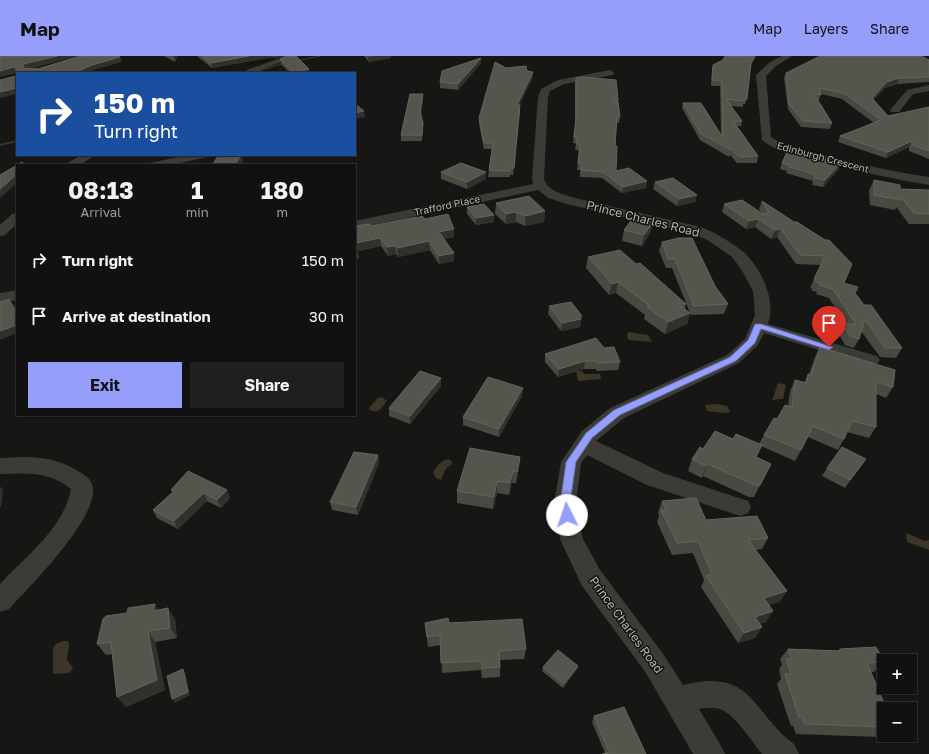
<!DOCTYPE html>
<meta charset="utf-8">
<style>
:root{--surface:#101110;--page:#1e1f1e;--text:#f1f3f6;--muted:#9c9d9f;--line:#303130;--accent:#959efa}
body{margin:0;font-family:"Golos Text",sans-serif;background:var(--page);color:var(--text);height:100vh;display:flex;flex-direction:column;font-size:15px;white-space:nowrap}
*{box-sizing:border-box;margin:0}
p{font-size:13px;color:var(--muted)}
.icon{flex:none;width:22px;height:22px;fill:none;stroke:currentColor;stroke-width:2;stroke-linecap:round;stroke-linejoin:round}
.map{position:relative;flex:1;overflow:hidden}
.panel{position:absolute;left:16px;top:108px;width:340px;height:252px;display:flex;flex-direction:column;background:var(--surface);border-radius:0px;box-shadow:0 1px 3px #0004,0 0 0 1px var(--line)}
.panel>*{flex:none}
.top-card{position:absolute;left:16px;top:16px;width:340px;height:84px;border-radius:0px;box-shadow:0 1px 3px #0004,0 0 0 1px var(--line);background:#1a4fa0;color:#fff;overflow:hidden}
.buttons{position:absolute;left:877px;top:598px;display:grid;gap:8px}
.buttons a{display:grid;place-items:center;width:40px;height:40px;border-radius:0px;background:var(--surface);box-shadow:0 1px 3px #0004,0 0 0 1px var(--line);font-size:20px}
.pin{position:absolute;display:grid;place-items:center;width:34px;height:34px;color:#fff;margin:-41px -17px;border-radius:50% 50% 50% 0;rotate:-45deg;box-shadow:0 0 4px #0007}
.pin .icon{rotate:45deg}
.me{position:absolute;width:44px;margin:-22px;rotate:356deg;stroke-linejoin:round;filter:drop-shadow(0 0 3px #0008)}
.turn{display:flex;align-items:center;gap:14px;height:84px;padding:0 12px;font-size:18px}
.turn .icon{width:52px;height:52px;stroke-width:2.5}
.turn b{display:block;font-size:28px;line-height:34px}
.eta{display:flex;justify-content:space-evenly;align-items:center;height:68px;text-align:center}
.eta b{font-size:24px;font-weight:700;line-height:28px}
.action{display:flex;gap:8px;margin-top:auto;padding:8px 12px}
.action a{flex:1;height:46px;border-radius:0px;background:var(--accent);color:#111;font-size:16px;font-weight:700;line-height:46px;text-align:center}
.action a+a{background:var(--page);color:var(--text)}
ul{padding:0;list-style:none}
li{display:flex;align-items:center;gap:12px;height:56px;padding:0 12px}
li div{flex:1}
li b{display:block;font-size:15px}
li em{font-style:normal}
header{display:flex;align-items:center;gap:24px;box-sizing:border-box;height:56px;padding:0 20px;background:var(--accent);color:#111}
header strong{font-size:19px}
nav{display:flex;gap:22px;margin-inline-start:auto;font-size:14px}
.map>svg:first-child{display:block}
.water{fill:#3c3629}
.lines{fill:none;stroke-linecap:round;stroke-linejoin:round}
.stream{fill:#3c3629;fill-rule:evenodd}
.minor{fill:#3b3c35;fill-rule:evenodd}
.wall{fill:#494942}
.shaded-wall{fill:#30302c}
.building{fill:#55554d;stroke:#65645b}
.route{fill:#959efa;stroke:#6167a2}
.labels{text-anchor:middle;stroke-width:3;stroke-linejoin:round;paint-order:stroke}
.far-street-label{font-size:10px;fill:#b8b7a5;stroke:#111210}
.street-label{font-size:12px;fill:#b8b7a5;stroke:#111210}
</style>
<header>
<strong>Map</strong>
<nav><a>Map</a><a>Layers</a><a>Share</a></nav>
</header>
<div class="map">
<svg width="929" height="698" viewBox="0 0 929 698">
<rect width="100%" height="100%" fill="#161715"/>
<g class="water">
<path d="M628 276 648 279 652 286 629 284 627 281Z"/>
<path d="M576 315H582L584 318H600L601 323 578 325Z"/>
<path d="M778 327 786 329 783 343H777L772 345Z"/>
<path d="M382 341 387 345C381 352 379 358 370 354L369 352 378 342Z"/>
<path d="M717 348 727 350 730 356 724 357 707 355 705 349Z"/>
<path d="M449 403 452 406 451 410 450 409 445 414 441 424 436 422 433 417C435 411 442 404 449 403Z"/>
<path d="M906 477 925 485 929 484V494L907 486Z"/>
<path d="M63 585H68L69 588 67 604 73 612 69 617 53 618V592L56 588Z"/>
</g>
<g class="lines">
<g class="stream">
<path d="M317 0H322L294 6 293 5Z"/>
<path d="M286 6 287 7 253 17 252 16Z"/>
<path d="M17 84V86L0 90V88Z"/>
</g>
<g class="minor">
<path d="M286 0H298L252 17H239Z"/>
<path d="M782 0H792L776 10 766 20 771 81C786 93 808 95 826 100 860 108 894 116 929 121V129C893 123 858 115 823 106 802 101 779 98 762 84L756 19 770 6Z"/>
<path d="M610 14 614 17 613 19 564 28 550 35 548 41 544 123C548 136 564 138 575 142L701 171C715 177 728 184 741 194 760 209 777 244 768 268L877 300 880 304 877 308 871 310 764 277 758 289 739 307 624 362 596 385 663 417 748 445 751 451 748 457 740 460 647 429 587 399 581 407 576 448 583 483 600 514 664 599 683 629C753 611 751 656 794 688L799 698H762C752 686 735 658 720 653 713 651 706 652 699 653L720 688 725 698H693L646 617 582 530 560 483 554 448 561 406 582 375 610 352 727 299 745 283 755 259 753 235 741 213 732 201 709 185 691 177 567 148 548 142 538 134 355 173V165L533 128 532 123 538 41 541 33 558 24Z"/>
<path d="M929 29V35L913 38 899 56H891L890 54 907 34Z"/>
<path d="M81 99H95L80 109H65Z"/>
<path d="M187 99H210L208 101 171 109H148L150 107Z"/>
<path d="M17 157V168L5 179 0 180V169L12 158Z"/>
<path d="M17 234V244L0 247V237Z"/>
<path d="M24 401C42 401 60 404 76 414 82 417 90 422 92 428 103 458 28 532 9 553L0 556V528C26 500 64 472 71 433 50 415 26 417 0 418V402Z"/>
</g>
</g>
<g class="wall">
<path d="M164 0H177L175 6Z"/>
<path d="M197 0H285L275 2 273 1 212 12Z"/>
<path d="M364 0H391V2L369 6Z"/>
<path d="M725 0H756L750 11 747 43 745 48H743V51L730 50 742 65 741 70H737L758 100 757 107H737L730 99 729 101 700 84 682 52 683 47 721 79 720 30H711L712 14 713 9 723 4Z"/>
<path d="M481 2V7L458 34 440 32V26Z"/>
<path d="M280 3 309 13V17H290L281 8Z"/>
<path d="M929 4V26L897 28 885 32 873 44 888 60 929 51V103L909 95V91L886 102 838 86 840 80 874 67 842 43 821 38 819 44H818L832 67 830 73 801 71 788 53 784 22 786 17Z"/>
<path d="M506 12 527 15 533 21 519 49 520 55 513 119H510V121H488L492 93H484L479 68V62Z"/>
<path d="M576 22 618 44 620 61 619 67H616L615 90 616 115 647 125 646 132 622 137 602 122 580 121V114H577L579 94H575L576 87H573L575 68V27Z"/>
<path d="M423 44 421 58 423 73 422 85H401V79Z"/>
<path d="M806 100 822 105 840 108 838 114 823 131 812 129 813 125 786 117 787 115 780 113 782 107Z"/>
<path d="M441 116 486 123 467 133 441 123Z"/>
<path d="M874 124 900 133 929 134V168H909L896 151 895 154 870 149 869 134Z"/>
<path d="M655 126 697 139 695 146 677 150 653 133Z"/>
<path d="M762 145 794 166 825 184 844 227 855 237 864 249 902 292 896 302 880 301 861 275 859 283 854 292 845 289 838 277 842 268H845L829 242 816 238 817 236 811 234 812 232H810L821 209 796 208 777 181 771 183 755 171 746 173 722 156 724 148 762 158 759 153Z"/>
<path d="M496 147 545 155 544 166 525 170 516 166 506 168 495 158Z"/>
<path d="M467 151 494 159V166L476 169 467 158Z"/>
<path d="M425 163 454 173V181L444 183 454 197V205L439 208 430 194 398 201 396 198 388 200 381 190 358 195 359 203H355V170H371Z"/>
<path d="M653 166 650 177 642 190 622 185 624 174Z"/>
<path d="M662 186 715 230 728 248 724 258 691 259 690 257 687 268 665 278 644 263 645 259 616 237 609 239 586 212 588 201 686 248 685 253 690 257 672 212H666L659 195Z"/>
<path d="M549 250 582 260 580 271 561 275 548 258Z"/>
<path d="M820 291 893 331 886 342 876 338V371L869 382 847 376 844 383 838 394 808 381 795 405 761 390 756 401 771 408 754 441H749L703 420 702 422 688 415 692 403 703 393 733 383 759 388 764 379 788 350 790 335 795 324 804 327 808 318H809L815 301Z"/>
<path d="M604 292 620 306 618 314 597 315 596 313H584L558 321 545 306V298Z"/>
<path d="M441 322V330L410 368 389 360V352Z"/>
<path d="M522 340 499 381 463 369V361Z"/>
<path d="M378 399 379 407 358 459 332 454 330 446Z"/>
<path d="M520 401 519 412 516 427H512L509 439 497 437 493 453 457 447V435Z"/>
<path d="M860 411 845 432 822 420 827 412Z"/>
<path d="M171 434H227L230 442 221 452 207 445 178 473 157 462 153 454 173 436Z"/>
<path d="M662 445 706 464 768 482 762 493 756 494 787 535 779 546 769 549 766 566 759 568 762 571 755 582 738 587 701 531 704 524 693 497 672 499 657 466 659 460 658 457Z"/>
<path d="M159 554 175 563 177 582 155 586 165 634 126 651 117 641 112 598 106 599 97 588Z"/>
<path d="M425 567H449L526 593 524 603 500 604V621L482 622 481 614 442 617 441 589 428 591Z"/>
<path d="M788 593 838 595 840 593 884 605 874 616H870L884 647 882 649 884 677 880 681 796 678 793 670H791L777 628 781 623 779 613 782 609 780 603Z"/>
<path d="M578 610 577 613 563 632 542 615 543 611Z"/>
<path d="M594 660 646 698 605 697 592 666Z"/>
</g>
<g class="shaded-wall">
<path d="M57 0H77L27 14 22 12 24 8Z"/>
<path d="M174 0H177L175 6 174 1Z"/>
<path d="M249 0H273V1L212 12 211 7Z"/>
<path d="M274 0H285L275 2Z"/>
<path d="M374 0H391V2L369 6 368 1Z"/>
<path d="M755 0H756L749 13 751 7Z"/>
<path d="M120 1 122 6 94 14 87 17H74L92 9Z"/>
<path d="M481 2V7L458 34V28Z"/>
<path d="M14 11 17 17 0 21V15Z"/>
<path d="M309 13V17H294Z"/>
<path d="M533 16V21L517 54V49Z"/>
<path d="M899 22 897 28 885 32 869 47 872 42 887 26Z"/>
<path d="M17 32V38L0 42V36Z"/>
<path d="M423 38V44L420 61V55Z"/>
<path d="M364 55 365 61 355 63V57Z"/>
<path d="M912 85 909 91 886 102 888 96Z"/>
<path d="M241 99H242L243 104 241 109H235Z"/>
<path d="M840 108 838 114 823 131 825 124Z"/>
<path d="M486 116V123L467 133V126Z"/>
<path d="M17 118V127L0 142V133Z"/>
<path d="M647 125 646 132 622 137 623 131Z"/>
<path d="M697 139 695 146 677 150 679 143Z"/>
<path d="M545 155 544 166 525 170V160Z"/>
<path d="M516 156V166L506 168V158Z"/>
<path d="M494 159V166L476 169V162Z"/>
<path d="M758 163 755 171 746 173 749 165Z"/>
<path d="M653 166 650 177 642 190 644 179Z"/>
<path d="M454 173V181L439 185V176Z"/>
<path d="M781 173 777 181 771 183 775 174Z"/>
<path d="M380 182 381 190 358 195 359 203H355V187Z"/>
<path d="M429 185 430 194 398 201 397 192Z"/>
<path d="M395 190 396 198 388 200 387 191Z"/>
<path d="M454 197V205L439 208V200Z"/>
<path d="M618 226 616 237 609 239 612 228Z"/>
<path d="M690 257 687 268 665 278 668 266Z"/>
<path d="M579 260H582L580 271 561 275 562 267Z"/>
<path d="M17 269V277L0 284V275Z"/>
<path d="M585 305 584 313 558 321 559 313Z"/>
<path d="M441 322V330L410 368V360Z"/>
<path d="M523 332 522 340 499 381V373Z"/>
<path d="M378 399 379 407 358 459 356 451Z"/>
<path d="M520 401 519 412 516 427 517 416Z"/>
<path d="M866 403 860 411 845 432 850 424Z"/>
<path d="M708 408 703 420 702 422 706 410Z"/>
<path d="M513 415 512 427 509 439 510 427Z"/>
<path d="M497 425V437L493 453 494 441Z"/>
<path d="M0 430 3 434 1 451H0Z"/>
<path d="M227 434 230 442 221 452 217 444Z"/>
<path d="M204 437 207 445 178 473 174 465Z"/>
<path d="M787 535 779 546 757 553 764 542Z"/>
<path d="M155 548 162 559 153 555Z"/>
<path d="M168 552 175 563 177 582 170 572Z"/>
<path d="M773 555 766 566 748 572 755 561Z"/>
<path d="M762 571 755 582 738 587 744 577Z"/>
<path d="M148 575 155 586 165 634 126 651 117 641Z"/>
<path d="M578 610 577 613 563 632 564 628Z"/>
<path d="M183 613 185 616 190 639 175 647 172 643Z"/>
</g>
<g class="building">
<path d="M0 0H57L24 8 22 12 38 13 80 0H116L120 1 92 9 74 17H17V32L0 36V24L16 20V13L14 11 0 15Z"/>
<path d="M202 0H249L211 7Z"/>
<path d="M287 0H296L309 13 294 17 280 3Z"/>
<path d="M725 0H755L751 7 747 43H744V45L726 43 742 65H733L758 100 739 101 729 91 731 94 701 78 683 47H701L723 82 722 25 712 24 713 9 723 4Z"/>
<path d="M820 0H921L929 4V21L899 22 887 26 872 42 888 60 929 51V95L912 89V85L888 96 840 80 881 64 844 37 819 32 821 39 814 38 832 67 803 65 789 48 786 17Z"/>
<path d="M481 2 458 28 440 26 442 15Z"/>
<path d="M495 6 506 12 526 10 527 15 533 16 517 49H520L514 112H510V115L489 114 493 87H484L479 62Z"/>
<path d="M582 21 616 24 618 44 614 46H618L620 61H617L615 90H617L616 115 629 112 647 125 623 131 603 116 581 114V108L578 107 580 88H576L577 81H574L576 62V22Z"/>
<path d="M410 38H423L420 55 423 67 422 79H401Z"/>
<path d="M355 48 364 55 355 57Z"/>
<path d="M795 95 806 100 822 105 823 103 840 108 825 124 814 122 815 118 789 111 791 109 782 107 787 96Z"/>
<path d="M219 99H241L235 109H212Z"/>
<path d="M22 106 24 109H17V118L0 133V119Z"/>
<path d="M461 107 486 116 467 126 441 116Z"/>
<path d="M673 122 697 139 679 143 655 126Z"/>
<path d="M874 124 900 129V133L929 134V158L914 157 900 140V144L874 139Z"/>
<path d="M529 140 545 155 525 160 516 156 506 158 496 147Z"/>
<path d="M742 144 763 158 769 157 762 145 794 166H797L825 184H829L852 208 844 227 858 231 855 237 864 249H871L902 292H885L865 263 859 283 850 280 842 268H856L833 233 820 229 821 227 815 225 816 223H814L825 200 800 199 781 173 775 174 758 163 749 165 724 148Z"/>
<path d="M484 148 494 159 476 162 467 151Z"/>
<path d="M448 158 454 173 439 176 454 197 439 200 429 185 397 192 395 190 387 191 380 182 355 187V170L369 168 371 170 422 160 425 163Z"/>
<path d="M633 162 653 166 644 179 624 174Z"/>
<path d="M679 182H692L715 230 728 248 694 250 675 203H668L662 186Z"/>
<path d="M355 191 357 195H355Z"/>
<path d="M620 194 636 208 640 207 686 248H678L690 257 668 266 647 251 650 250 618 226 612 228 588 201Z"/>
<path d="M9 243 16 255H17V269L0 275V246Z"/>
<path d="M571 246 582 260H579L581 263 562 267 549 250Z"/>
<path d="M596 282 604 292 614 291 620 306 598 307V305H585L559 313 545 298Z"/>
<path d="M820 291 895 314 893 331 876 326V371L852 365 844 383 813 370 801 394 764 379 774 362 777 363 785 349 792 351 795 324 807 327 808 318 811 319Z"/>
<path d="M420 315 441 322 410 360 389 352Z"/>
<path d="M488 321 523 332 499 373 463 361Z"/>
<path d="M715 375 733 383 736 378 762 389 756 401 771 408 760 429H755L708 408 706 410 692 403 700 391 703 393Z"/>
<path d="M842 391 866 403 850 424 827 412Z"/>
<path d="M470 392 520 401 517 416 513 415 510 427 497 425 494 441 457 435Z"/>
<path d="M354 396 378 399 356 451 330 446Z"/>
<path d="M188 415 227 434 217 444 204 437 174 465 153 454 174 435 171 434Z"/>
<path d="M696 442 706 464 757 460 768 482 748 484 787 535 764 542 773 555 755 561 762 571 744 577 706 520 712 518 698 485 677 487 661 454H666L662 445Z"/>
<path d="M155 548 153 555 168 552 170 572 148 575 157 624 117 641 111 586 97 588 103 563 106 560 127 557 128 552Z"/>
<path d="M448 562 449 567 522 563 526 593 499 595 500 611 482 612V605L441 607 440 579 427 581 425 567Z"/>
<path d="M876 591 884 605 867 607 884 647H881L884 654V671L805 668 802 661H799L785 618H791L786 603H791L788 593 840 595V593Z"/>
<path d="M558 594 578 610 564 628 543 611Z"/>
<path d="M183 613 188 636 172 643 167 620Z"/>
<path d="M624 651 646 698H602L609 696 594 660Z"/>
</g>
<path class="route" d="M755 268H761L833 291 829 294 761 273 755 287 736 305 620 359 592 382 576 406 570 448 573 459 571 462H564L560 448 566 406 586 377 614 354 730 301 748 284Z"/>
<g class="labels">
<g class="far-street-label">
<text transform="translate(823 101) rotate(15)" y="4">Edinburgh Crescent</text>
<text transform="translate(447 149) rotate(-12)" y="4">Trafford Place</text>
</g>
<g class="street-label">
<text transform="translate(643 163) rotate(14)" y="4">Prince Charles Road</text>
<text transform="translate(626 569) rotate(54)" y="4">Prince Charles Road</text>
</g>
</g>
</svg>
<div class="buttons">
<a>+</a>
<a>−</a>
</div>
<div class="pin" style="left:829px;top:291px;background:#d93025"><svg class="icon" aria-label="arrive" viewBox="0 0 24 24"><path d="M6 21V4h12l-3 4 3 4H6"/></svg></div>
<svg class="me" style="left:567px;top:459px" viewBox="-20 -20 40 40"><circle r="19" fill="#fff"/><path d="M0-13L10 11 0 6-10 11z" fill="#959efa"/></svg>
<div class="top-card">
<div class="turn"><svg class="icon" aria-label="right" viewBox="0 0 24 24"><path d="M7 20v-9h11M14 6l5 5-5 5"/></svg><div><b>150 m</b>Turn right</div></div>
</div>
<section class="panel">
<div class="eta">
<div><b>08:13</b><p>Arrival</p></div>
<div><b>1</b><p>min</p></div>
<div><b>180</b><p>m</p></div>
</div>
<ul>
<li><svg class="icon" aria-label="right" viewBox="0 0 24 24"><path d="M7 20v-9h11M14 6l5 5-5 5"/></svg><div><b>Turn right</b></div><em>150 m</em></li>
<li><svg class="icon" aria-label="arrive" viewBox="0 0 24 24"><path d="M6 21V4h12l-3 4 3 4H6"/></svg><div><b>Arrive at destination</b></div><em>30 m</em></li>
</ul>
<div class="action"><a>Exit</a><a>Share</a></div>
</section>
</div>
